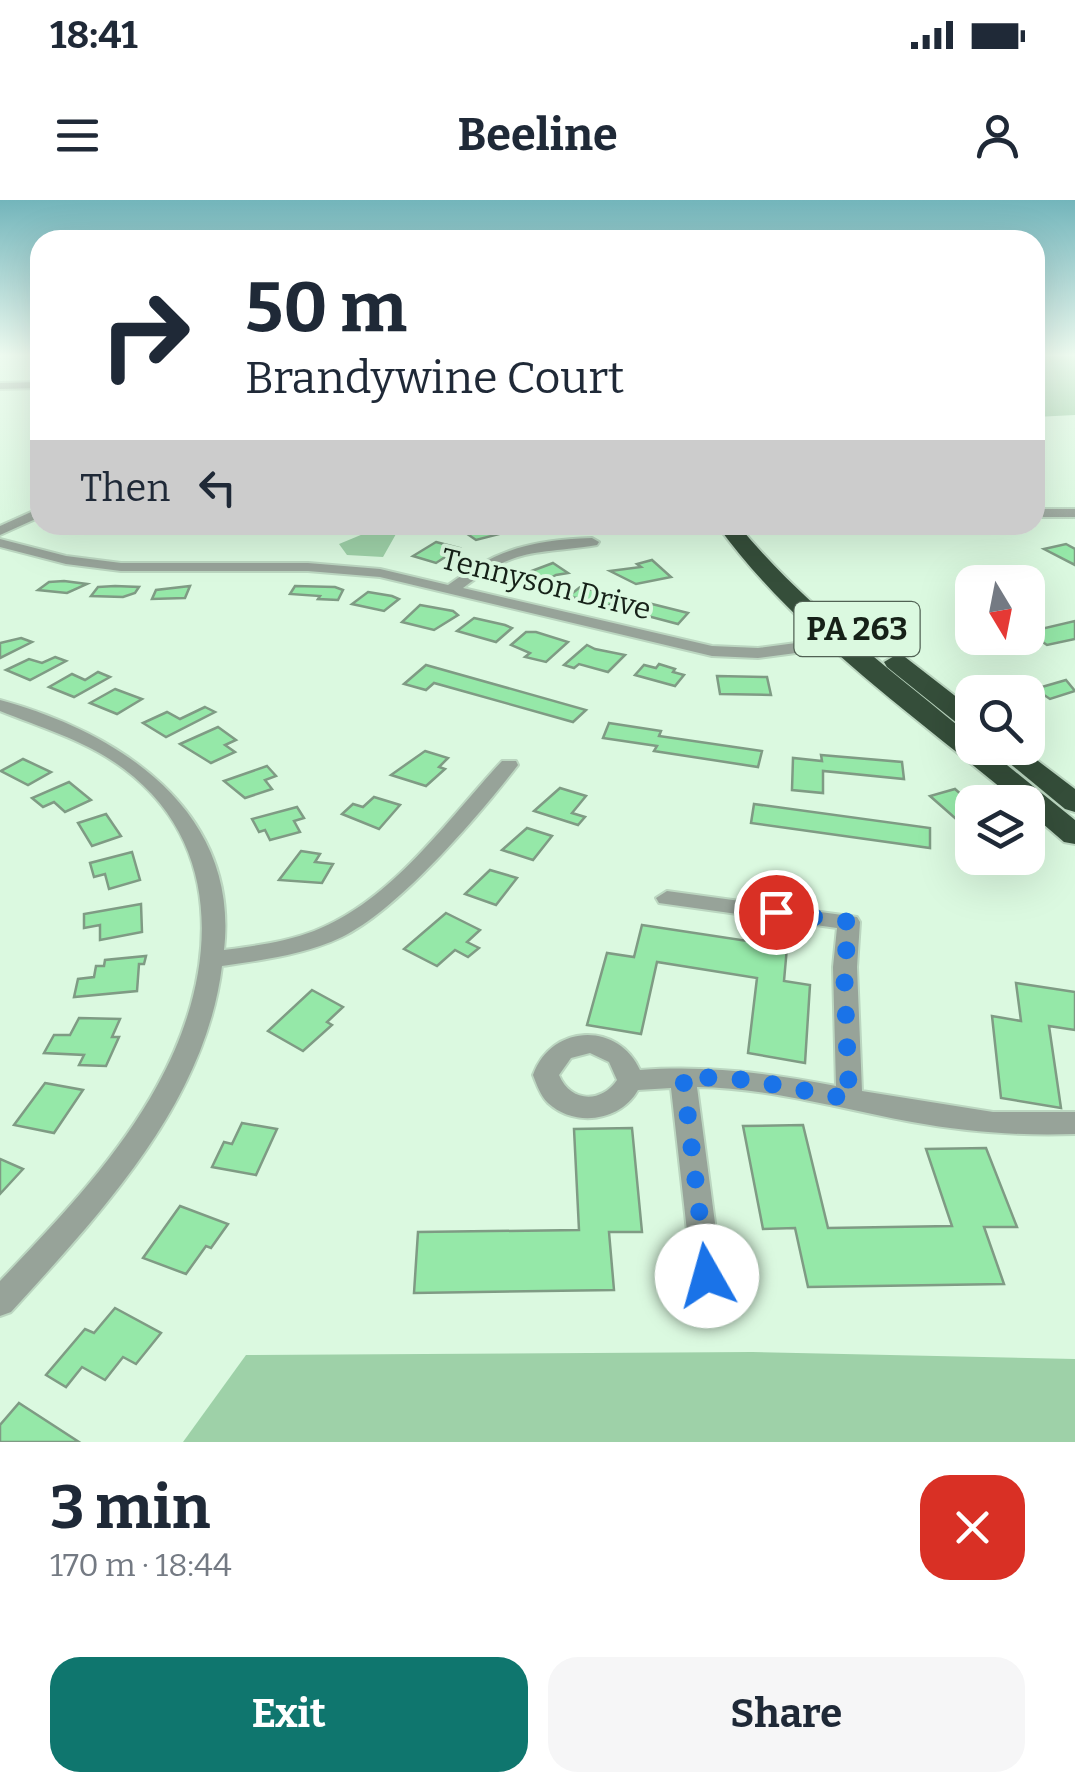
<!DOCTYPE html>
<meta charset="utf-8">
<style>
:root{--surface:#fff;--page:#f6f6f7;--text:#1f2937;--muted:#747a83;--accent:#0f766e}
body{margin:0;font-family:Bitter,serif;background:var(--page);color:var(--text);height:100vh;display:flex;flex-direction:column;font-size:38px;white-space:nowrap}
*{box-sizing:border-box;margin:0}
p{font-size:32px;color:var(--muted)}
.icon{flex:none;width:55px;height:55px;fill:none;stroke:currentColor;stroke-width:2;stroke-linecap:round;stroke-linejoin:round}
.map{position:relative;height:1242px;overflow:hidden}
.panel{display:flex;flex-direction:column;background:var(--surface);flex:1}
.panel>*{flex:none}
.guide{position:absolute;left:30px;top:30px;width:1015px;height:305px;border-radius:30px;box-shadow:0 10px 40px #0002;background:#fff;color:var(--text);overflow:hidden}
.needle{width:65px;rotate:170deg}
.buttons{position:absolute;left:955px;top:365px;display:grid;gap:20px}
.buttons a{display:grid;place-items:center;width:90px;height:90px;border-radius:20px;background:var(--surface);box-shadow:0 10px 40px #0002;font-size:50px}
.pin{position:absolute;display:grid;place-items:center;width:85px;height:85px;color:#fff;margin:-42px;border:5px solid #fff;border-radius:50%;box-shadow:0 2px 10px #0007}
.me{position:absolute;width:110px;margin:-55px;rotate:353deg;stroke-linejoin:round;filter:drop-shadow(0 0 8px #0008)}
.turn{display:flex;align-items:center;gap:35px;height:210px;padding:0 50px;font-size:45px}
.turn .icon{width:130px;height:130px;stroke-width:2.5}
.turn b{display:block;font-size:70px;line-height:85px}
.then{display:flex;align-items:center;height:95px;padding:0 50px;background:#0003;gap:20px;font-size:38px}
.round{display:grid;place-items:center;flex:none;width:105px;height:105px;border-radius:30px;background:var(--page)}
.head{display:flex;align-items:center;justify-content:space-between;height:170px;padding:0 50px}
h1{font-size:60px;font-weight:700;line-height:75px}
.button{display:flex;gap:20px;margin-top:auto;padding:20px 50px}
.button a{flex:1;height:115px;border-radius:30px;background:var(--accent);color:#fff;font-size:40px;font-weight:700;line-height:115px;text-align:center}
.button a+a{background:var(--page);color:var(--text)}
.status{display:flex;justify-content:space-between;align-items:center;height:70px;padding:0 50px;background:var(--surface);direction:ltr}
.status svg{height:28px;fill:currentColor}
header{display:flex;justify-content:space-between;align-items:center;height:130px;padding:0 50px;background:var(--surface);font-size:45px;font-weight:700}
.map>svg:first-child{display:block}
.green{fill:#9ed1a8}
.building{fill:#95e8a8;stroke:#7f9b84;stroke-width:2.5}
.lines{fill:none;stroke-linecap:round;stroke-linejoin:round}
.street-casing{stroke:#bbd6c0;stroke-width:4}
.highway-casing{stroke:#bbd6c0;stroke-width:4}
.street{fill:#97a399;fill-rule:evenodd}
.highway{fill:#354e3a;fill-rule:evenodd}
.route{stroke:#1a73e8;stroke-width:18;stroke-dasharray:0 32.4}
.labels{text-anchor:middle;stroke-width:8;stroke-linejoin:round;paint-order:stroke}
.far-street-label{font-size:30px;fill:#162118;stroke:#dbf9e0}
.shield{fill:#dbf9e0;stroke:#516254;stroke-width:2.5}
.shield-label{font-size:32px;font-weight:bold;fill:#162118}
</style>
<div class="status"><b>18:41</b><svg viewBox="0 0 49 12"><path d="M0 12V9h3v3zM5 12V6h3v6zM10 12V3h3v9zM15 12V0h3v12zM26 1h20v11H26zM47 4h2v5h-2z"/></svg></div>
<header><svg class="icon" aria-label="menu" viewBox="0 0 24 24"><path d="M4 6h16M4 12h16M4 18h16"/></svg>Beeline<svg class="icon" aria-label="person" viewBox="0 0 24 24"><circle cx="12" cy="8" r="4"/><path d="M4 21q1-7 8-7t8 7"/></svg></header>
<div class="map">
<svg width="1075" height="1242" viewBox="0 0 1075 1242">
<rect width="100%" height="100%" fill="#dbf9e0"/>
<g class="green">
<path d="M1075 156V215L1035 217V156Z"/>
<path d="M366 325H410L396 334 383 357 347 355 339 344 368 332Z"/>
<path d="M752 1152 1075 1159V1242H183L246 1155Z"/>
</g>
<g class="building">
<path d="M486 325H501L511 331 476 340 463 331Z"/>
<path d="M436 342 459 348 436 363 413 356Z"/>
<path d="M1066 344 1075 349V365L1044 349Z"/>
<path d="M652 360 671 377 636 384 610 371 641 367 637 364Z"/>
<path d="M553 363 568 373 556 375 533 388 517 382 524 376 521 375Z"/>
<path d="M64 381 87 384 67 393 38 390 49 382Z"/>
<path d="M190 386 185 398 152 399 156 390Z"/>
<path d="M295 386 335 387 343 390 338 400 318 399 320 396 290 394Z"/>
<path d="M98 387 115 386 139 387 135 393 123 397 91 396Z"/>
<path d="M580 387 619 396 607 407 569 396Z"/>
<path d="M368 392 392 396 399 399 384 411 352 404Z"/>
<path d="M648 403 688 413 678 424 636 413Z"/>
<path d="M420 405 453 411 458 415 434 430 402 422Z"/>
<path d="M474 418 505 425 512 428 496 442 457 431Z"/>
<path d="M1075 421V439L1047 445 1028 432Z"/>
<path d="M526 432H536L568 442 546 462 525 457 530 453 511 445Z"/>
<path d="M21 438 32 442 0 458V443Z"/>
<path d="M587 445 595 449 625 455 608 472 579 464 574 468 564 465Z"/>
<path d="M55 457 66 461 30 480 6 470 29 459 42 463Z"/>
<path d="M659 464 675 469 673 472 684 475 675 486 635 475 644 465 656 468Z"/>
<path d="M426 465 586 510 573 522 434 483 426 490 404 484Z"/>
<path d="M98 472 110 477 74 497 49 487 72 474 85 480Z"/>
<path d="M717 476 767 477 771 495 720 494Z"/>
<path d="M1066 480 1075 491 1050 499 1035 489Z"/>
<path d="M115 489 142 499 117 514 90 503Z"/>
<path d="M205 507 215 512 166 537 143 523 167 512 180 519Z"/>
<path d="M609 523 661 531 659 536 762 551 758 567 654 551 657 546 603 538Z"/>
<path d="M218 527 236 540 225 545 235 552 211 563 180 544Z"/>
<path d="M425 551 448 558 439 567 445 569 426 586 391 575Z"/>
<path d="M821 555 902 562 904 579 823 571V593L792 590 793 558 822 561Z"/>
<path d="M23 559 51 572 28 585 1 571Z"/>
<path d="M267 566 276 576 265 580 272 589 245 598 224 581Z"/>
<path d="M69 582 91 600 65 612 54 602 43 607 32 598Z"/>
<path d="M560 588 586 596 572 613 585 617 578 625 534 611Z"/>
<path d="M955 589 972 604V633L930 596Z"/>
<path d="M374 597 400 605 379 629 342 614 353 604 363 607Z"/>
<path d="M754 604 930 628V648L751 623Z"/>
<path d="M297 607 304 618 294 621 300 632 270 640 265 630 259 632 252 619Z"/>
<path d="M106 614 121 636 92 646 78 623Z"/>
<path d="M527 628 552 636 533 660 502 650Z"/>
<path d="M301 651 320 654 315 662 333 664 322 683 279 680Z"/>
<path d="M132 652 140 680 109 689 105 674 94 677 90 663Z"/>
<path d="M490 670 517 678 496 705 465 694Z"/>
<path d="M141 704 142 732 100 740V725L84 728V714Z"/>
<path d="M446 713 480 730 467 742 479 748 468 757 455 750 437 766 404 749Z"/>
<path d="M642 725 787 747 784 781 810 785 805 863 748 853 757 778 657 762 641 834 587 825 607 753 634 757Z"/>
<path d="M146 756 144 764H139L137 791 74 797 78 779 94 777 96 766H104L105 760Z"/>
<path d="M1016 783 1075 792V830L1049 826 1061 908 1001 898 992 816 1021 821Z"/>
<path d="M312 790 343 807 327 822 332 825 303 851 268 831Z"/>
<path d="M79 818 120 819 112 837H119L106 866 79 865 84 855 44 853 54 835H70Z"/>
<path d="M45 883 83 890 54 933 14 925Z"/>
<path d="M242 923 277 929 256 975 212 967 224 942 232 944Z"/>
<path d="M803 925 828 1028 952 1026 926 949 986 948 1017 1027H984L1004 1084 808 1087 795 1028 763 1029 743 926Z"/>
<path d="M632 928 642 1032H609L614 1090 414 1093 418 1032 579 1030 574 929Z"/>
<path d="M0 959 23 969 0 994Z"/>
<path d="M180 1006 228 1024 211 1048 206 1046 186 1074 143 1058Z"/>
<path d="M115 1108 161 1133 136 1164 123 1157 105 1180 82 1167 66 1187 46 1175 85 1129 94 1133Z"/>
<path d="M19 1203 79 1242H0V1225Z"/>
</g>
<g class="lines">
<defs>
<g id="street">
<path d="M40 182V188L0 189V183Z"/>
<path d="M40 308V317L0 335V326Z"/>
<rect x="1035" y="309" width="40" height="8"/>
<path d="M592 338 599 342 597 345C534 355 518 346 463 388L712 446 758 448 841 437 849 442 841 447 758 458 712 456 380 377 308 371H121L66 364 0 347V339L66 356 121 363H308L380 369 448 385C497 349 532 340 592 338Z"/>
<path d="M0 500C118 532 240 610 224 750 254 746 285 742 314 731 392 701 447 620 502 561H516L518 565C479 616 398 710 342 737 304 755 262 760 222 766 205 904 100 1014 11 1112L0 1116V1081C57 1021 117 959 157 886 215 782 229 648 124 569 87 541 42 528 0 511Z"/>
<path d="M667 691 857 717 860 722 857 767 862 891 993 912H1075V934C1020 936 967 932 912 922 841 909 770 888 697 887L722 1076 718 1086 707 1090 696 1086 692 1076 671 888 638 890C621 921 575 928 548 903 540 895 537 885 533 875 551 824 618 821 640 870 707 865 769 873 836 886L833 767 837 728 659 703 656 698ZM590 853 609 862 617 880C601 904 570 902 559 875L571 858Z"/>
</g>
<g id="highway">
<path d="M717 325H738C805 406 891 470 972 537V548H986L1075 620V644L1064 642 1028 611V602H1018C915 516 796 434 717 325Z"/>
<path d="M896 455 905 457 972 509V530L963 528 887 467 884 462Z"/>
<path d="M991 548H1021L1075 589V612L1065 609Z"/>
</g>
</defs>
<use href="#street" class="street-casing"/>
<use href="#highway" class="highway-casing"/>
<use href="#street" class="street"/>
<use href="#highway" class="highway"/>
</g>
<linearGradient id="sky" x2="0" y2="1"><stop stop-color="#73b5bb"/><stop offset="0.47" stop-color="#effcf1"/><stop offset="1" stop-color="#effcf1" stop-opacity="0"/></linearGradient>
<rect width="1075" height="330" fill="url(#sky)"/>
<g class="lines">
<path class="route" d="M707 1076 683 876 750 880 849 899 844 767 850 722 776 712"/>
</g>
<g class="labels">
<g class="far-street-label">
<text transform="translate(546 384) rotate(14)" y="10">Tennyson Drive</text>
</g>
<rect class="shield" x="794.5" y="402" width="125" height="54" rx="8"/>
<g class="shield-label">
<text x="857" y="440">PA 263</text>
</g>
</g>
</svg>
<div class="buttons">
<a><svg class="needle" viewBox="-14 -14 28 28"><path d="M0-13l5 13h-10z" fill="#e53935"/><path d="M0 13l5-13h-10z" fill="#747a83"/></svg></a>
<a><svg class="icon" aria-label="search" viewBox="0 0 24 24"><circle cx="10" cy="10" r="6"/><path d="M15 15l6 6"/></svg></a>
<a><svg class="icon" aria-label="layers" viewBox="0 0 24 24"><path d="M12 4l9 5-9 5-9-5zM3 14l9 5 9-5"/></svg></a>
</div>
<div class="pin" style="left:776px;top:712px;background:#d93025"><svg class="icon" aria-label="arrive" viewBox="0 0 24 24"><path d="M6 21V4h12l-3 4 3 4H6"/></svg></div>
<svg class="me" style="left:707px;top:1076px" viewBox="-20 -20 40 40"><circle r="19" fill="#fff"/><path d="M0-13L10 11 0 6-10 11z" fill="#1a73e8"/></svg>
<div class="guide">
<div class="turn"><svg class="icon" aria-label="right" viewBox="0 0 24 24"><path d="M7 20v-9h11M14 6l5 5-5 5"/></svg><div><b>50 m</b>Brandywine Court</div></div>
<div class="then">Then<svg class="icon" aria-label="left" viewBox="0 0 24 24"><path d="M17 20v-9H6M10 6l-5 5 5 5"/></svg></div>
</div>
</div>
<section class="panel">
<div class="head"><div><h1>3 min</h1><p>170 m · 18:44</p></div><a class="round" style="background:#d93025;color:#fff"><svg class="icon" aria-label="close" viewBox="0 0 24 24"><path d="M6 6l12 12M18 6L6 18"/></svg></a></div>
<div class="button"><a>Exit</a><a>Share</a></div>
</section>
